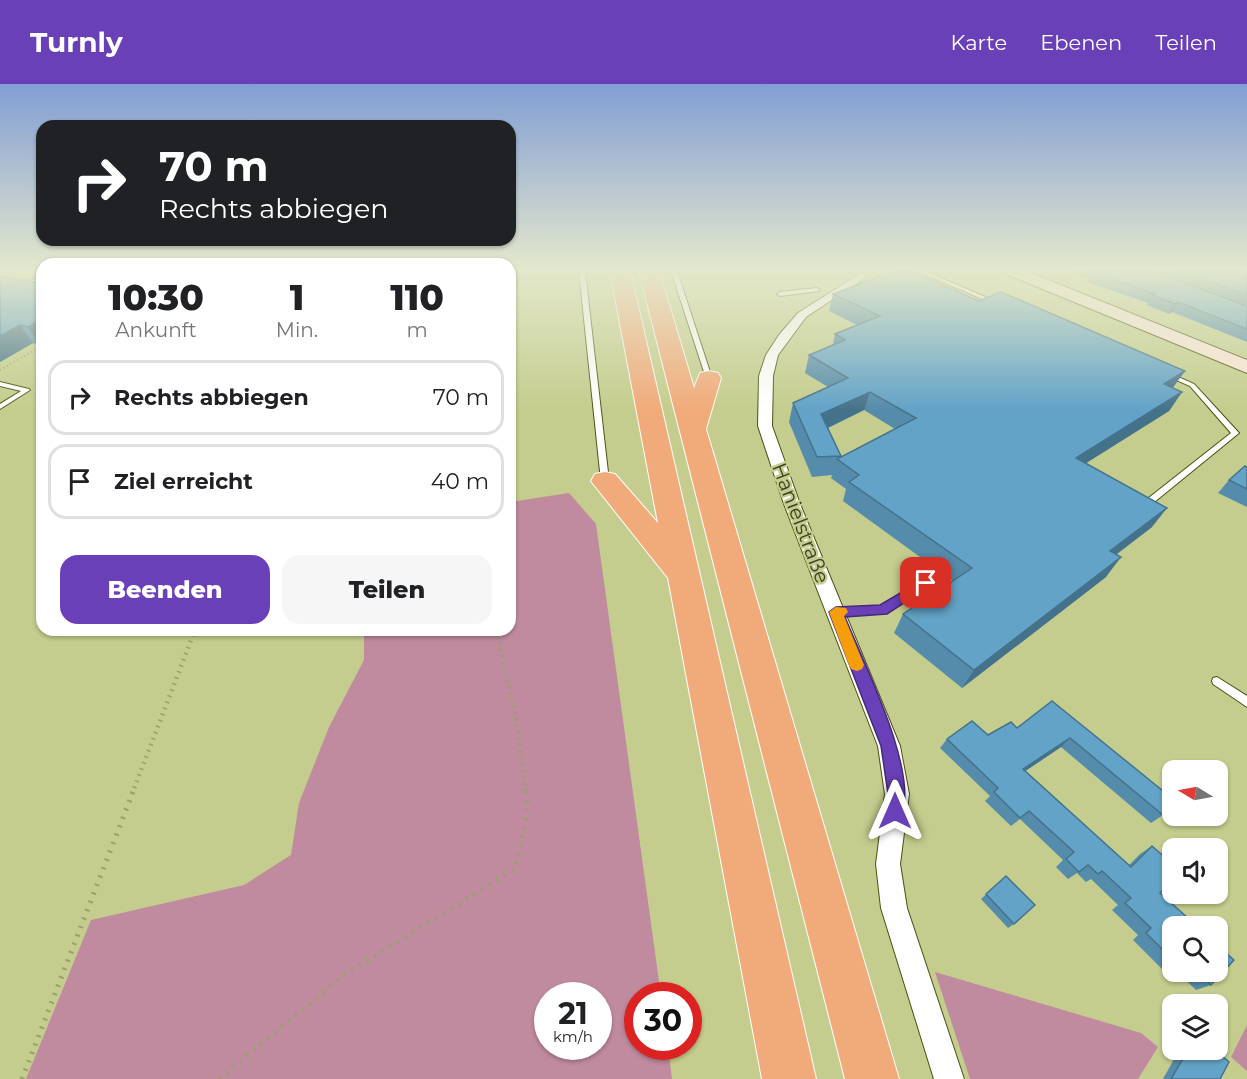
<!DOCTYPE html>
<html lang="de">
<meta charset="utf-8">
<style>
:root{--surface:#fff;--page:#f6f6f6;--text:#202124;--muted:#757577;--line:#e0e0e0;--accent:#6a40b9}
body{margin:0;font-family:Montserrat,sans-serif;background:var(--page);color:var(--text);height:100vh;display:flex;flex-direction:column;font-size:22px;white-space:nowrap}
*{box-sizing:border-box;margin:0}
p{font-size:20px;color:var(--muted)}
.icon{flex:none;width:33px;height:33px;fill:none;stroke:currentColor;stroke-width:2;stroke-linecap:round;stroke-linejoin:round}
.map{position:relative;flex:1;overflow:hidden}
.panel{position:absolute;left:36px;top:174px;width:480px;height:378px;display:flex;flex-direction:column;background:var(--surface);border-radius:18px;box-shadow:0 2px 4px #0004}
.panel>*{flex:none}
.guide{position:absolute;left:36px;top:36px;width:480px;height:126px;border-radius:18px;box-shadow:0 2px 4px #0004;background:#202124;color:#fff;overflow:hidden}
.needle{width:39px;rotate:280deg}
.controls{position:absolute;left:1162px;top:676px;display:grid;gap:12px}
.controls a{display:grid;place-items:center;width:66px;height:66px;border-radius:12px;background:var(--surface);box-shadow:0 2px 4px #0004;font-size:30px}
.speed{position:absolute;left:534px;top:898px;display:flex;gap:12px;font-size:30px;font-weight:700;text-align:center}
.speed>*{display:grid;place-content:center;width:78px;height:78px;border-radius:50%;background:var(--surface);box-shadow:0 2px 4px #0004;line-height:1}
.speed small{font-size:15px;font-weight:400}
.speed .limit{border:9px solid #d22;background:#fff;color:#111}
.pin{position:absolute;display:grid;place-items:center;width:51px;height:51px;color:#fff;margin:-26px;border-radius:12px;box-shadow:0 3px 9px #0006}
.me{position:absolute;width:66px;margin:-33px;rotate:0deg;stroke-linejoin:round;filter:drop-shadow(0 0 4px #0008)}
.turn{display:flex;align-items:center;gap:21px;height:126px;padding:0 24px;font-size:27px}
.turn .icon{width:78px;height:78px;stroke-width:2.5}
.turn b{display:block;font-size:42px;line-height:51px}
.eta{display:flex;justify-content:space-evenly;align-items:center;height:102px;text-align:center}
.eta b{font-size:36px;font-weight:800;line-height:42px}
.primary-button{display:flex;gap:12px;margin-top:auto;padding:12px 24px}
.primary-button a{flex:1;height:69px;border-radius:18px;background:var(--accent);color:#fff;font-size:24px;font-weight:800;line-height:69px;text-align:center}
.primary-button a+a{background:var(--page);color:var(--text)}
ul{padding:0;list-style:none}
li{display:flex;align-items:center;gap:18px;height:75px;margin:0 12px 9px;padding:0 12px;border:3px solid var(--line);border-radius:18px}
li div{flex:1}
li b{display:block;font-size:22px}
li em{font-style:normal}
header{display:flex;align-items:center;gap:36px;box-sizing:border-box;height:84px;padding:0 30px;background:var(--accent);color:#fff}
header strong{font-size:28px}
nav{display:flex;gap:33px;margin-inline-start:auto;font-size:21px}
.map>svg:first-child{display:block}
.green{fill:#c08b9f;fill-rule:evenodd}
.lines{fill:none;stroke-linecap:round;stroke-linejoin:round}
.service-casing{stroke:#4b5110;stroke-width:2}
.minor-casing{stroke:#4b5110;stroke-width:2}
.secondary-casing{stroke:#4b5110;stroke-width:2}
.motorway-casing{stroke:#fff;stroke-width:2}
.path-far2{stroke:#99a06c;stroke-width:2;stroke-dasharray:1 3;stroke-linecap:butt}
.path-far1{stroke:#99a06c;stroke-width:4.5;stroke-dasharray:1.5 5;stroke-linecap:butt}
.path{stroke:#99a06c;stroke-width:5;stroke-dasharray:2 7;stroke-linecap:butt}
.service{fill:#fff;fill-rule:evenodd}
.minor{fill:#fff;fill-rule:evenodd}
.secondary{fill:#fbe6d7;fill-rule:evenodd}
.motorway{fill:#f1ab7b;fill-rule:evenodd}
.wall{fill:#558cab;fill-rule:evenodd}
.shaded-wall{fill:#45728b}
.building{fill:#63a3c7;stroke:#45728b;stroke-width:1.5}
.route{fill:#6a40b9;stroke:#452a78;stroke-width:1.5}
.slow{fill:#f59e0b}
.labels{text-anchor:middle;stroke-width:4.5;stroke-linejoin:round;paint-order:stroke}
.street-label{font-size:20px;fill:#3b3e24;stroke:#c4cd8d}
</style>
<header>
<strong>Turnly</strong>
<nav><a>Karte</a><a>Ebenen</a><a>Teilen</a></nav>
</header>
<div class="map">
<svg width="1247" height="995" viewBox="0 0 1247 995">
<rect width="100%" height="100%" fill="#c4cd8d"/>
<g class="green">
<path d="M569 409 596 440 661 912H638V963H668L672 995H26L91 836 244 801 291 771 299 719 329 643 364 576V546H510V418ZM548 912H598V963H548Z"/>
<path d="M935 888 1141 949 1158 963 1138 995H970Z"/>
<path d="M1247 941V987L1231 973Z"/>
</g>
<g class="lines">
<defs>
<g id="service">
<path d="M579 187H585L609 397 605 400 601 397Z"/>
<path d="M671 187H677L712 294 711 295 706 294Z"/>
<path d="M917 187H925L999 219 994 220Z"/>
<path d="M817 204 820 206 819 207 780 212 777 210 780 208Z"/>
<path d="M1169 289 1194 300 1239 349 1147 424 1144 425 1140 422 1141 420 1231 349 1190 302 1167 292 1166 291Z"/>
<path d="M0 298 29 305 30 306 0 325V320L21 307 0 302Z"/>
<path d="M925 496 930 499 928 501 885 529 836 532 833 531 831 528 833 525 836 524 880 522Z"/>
<path d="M1217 593 1247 612V623L1213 600 1212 597 1213 594Z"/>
</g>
<g id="minor">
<path d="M861 189 866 192 865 194 806 233 778 271 773 292 772 342 800 420 900 662 909 710 900 780 907 824 964 995H934L881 824 876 780 885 710 878 662 784 420 758 342 759 292 766 271 779 251 798 229Z"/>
<path d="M0 194 21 197 42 194V200L21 203 0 200Z"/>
</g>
<path id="secondary" d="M1004 187H1026L1247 276V289L1006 190Z"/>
<g id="motorway">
<path d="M610 187H630L816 995H762L668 494 591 397 595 390 605 388 615 390 658 439Z"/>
<path d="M639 187H659L694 304 700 289 709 287 718 289 721 294 706 345 899 995H845Z"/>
</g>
</defs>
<use href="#service" class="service-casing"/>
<use href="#minor" class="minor-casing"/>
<use href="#secondary" class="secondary-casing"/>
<use href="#motorway" class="motorway-casing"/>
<path class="path-far2" d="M0 286 42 262"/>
<g class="path-far1">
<path d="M496 546 516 635 526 710"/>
<path d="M132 710 195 546"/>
</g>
<g class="path">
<path d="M22 995 133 708"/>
<path d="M219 995 344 891 516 784 528 721 526 708"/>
</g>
<use href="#service" class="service"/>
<use href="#minor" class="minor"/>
<use href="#secondary" class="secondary"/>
<use href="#motorway" class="motorway"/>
</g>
<g class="wall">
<path d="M1070 187H1247V258L1172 228 1169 230 1147 221 1148 219 1087 198 1089 195Z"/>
<path d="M0 193 42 199V260L40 261 33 259 0 278Z"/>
<path d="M833 210 1173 304 1182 308 1169 327 1086 379 1152 443 1116 471 1106 493 962 604 894 549 903 530 953 497 843 417 846 405 831 394 832 391 812 393 789 338 793 319 828 303 805 289 809 271 833 261 835 250 857 241 829 227ZM864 326 895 345 841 373 828 344Z"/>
<path d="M1247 383V423L1218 409 1229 396Z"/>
<path d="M1052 617 1163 731 1151 739 1061 663 1025 687 1129 781 1140 770 1152 762 1164 782 1160 809 1173 843V884L1172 883 1163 886 1133 856 1138 851 1112 826 1118 821 1091 795 1086 798 1077 789 1068 795 1056 783 1063 776 1020 735 1011 742 985 717 990 712 940 664 947 655 988 651 1017 644Z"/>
<path d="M1006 792 1014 840 1008 844 981 815Z"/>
<path d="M1177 888H1218L1211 901 1196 906Z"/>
<path d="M1179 966H1215L1220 995H1163Z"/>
</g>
<g class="shaded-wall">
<path d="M1178 218 1172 228 1169 230 1175 220Z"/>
<path d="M42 235V260L40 261 28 243Z"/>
<path d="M20 241 33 259 0 278V252Z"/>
<path d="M1185 287 1172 305 1164 300Z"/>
<path d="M870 308 864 326 817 349 821 330Z"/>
<path d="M1182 308 1169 327 1064 393 1076 374Z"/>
<path d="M1167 424 1152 443 1095 486 1110 467Z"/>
<path d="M1121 473 1106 493 962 604 974 586Z"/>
<path d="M1070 654 1061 663 1015 694 1023 685Z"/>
</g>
<g class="building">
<path d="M894 187H910L979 217 1001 208 1185 287 1164 300 1182 308 1076 374 1167 424 1110 467 1121 473 974 586 903 530 972 484 849 398 859 391 837 375 916 334 870 308 821 330 841 372 817 373 793 319 848 294 809 271 845 256 835 250 880 232 833 210Z"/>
<path d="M1094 187H1153L1247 222V245L1178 218 1175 220 1152 211 1155 210 1092 188Z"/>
<path d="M1181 187H1247V211Z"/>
<path d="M0 193 42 199V235L28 243 20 241 0 252Z"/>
<path d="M1245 382 1247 383V405L1229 396Z"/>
<path d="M1052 617 1173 715V722L1163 731 1070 654 1023 685 1131 783 1152 762 1169 777 1164 782 1173 790V796L1160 809 1198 843H1173V876L1146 849 1151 844 1125 819 1131 814 1102 787 1098 790 1088 781 1079 788 1066 775 1074 768 1029 727 1020 734 994 708 998 704 947 655 972 637 988 651 1011 638 1017 644Z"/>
<path d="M1006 792 1035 821 1014 840 986 810Z"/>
<path d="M1218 862 1234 876 1211 901 1198 888H1218Z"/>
<path d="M1188 966H1215L1229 978 1220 995H1171Z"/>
</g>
<linearGradient id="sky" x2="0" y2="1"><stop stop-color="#829ed4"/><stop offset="0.57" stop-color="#e4e8cc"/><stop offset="1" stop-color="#e4e8cc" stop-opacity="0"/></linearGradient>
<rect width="1247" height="326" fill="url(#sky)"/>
<path class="route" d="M926 494 932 499 930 502 887 530 845 533C863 578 920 689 901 733L895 736 889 733 886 727 888 710 881 662 829 528 836 523 880 521Z"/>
<path class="slow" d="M836 523 846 524 848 528 844 532 864 581 862 585 857 587 851 585 849 581 829 528Z"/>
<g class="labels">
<g class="street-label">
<text transform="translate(801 439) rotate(69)" y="7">Hanielstraße</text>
</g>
</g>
</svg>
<div class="controls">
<a><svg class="needle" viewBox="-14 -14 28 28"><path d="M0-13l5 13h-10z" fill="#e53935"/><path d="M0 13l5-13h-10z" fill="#757577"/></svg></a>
<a><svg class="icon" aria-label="sound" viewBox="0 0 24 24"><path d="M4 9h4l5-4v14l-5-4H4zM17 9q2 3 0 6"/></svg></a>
<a><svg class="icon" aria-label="search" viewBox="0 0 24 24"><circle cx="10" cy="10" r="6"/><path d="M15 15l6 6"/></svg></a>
<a><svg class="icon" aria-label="layers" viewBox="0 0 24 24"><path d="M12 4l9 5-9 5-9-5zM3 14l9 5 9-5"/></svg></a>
</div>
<div class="speed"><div>21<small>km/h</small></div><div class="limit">30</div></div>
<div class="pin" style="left:926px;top:499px;background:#d93025"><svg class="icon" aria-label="arrive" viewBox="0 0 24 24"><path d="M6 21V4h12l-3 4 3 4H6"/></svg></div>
<svg class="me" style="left:895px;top:727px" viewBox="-20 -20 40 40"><path d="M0-17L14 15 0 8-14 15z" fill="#6a40b9" stroke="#fff" stroke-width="4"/></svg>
<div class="guide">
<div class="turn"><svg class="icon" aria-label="right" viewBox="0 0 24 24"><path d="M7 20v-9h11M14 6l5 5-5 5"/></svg><div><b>70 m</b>Rechts abbiegen</div></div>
</div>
<section class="panel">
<div class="eta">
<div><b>10:30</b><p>Ankunft</p></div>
<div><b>1</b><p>Min.</p></div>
<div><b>110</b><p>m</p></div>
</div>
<ul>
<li><svg class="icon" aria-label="right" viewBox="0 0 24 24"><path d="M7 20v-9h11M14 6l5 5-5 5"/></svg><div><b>Rechts abbiegen</b></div><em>70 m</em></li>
<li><svg class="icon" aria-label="arrive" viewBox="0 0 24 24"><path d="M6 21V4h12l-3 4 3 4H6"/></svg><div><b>Ziel erreicht</b></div><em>40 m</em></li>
</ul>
<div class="primary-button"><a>Beenden</a><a>Teilen</a></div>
</section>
</div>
